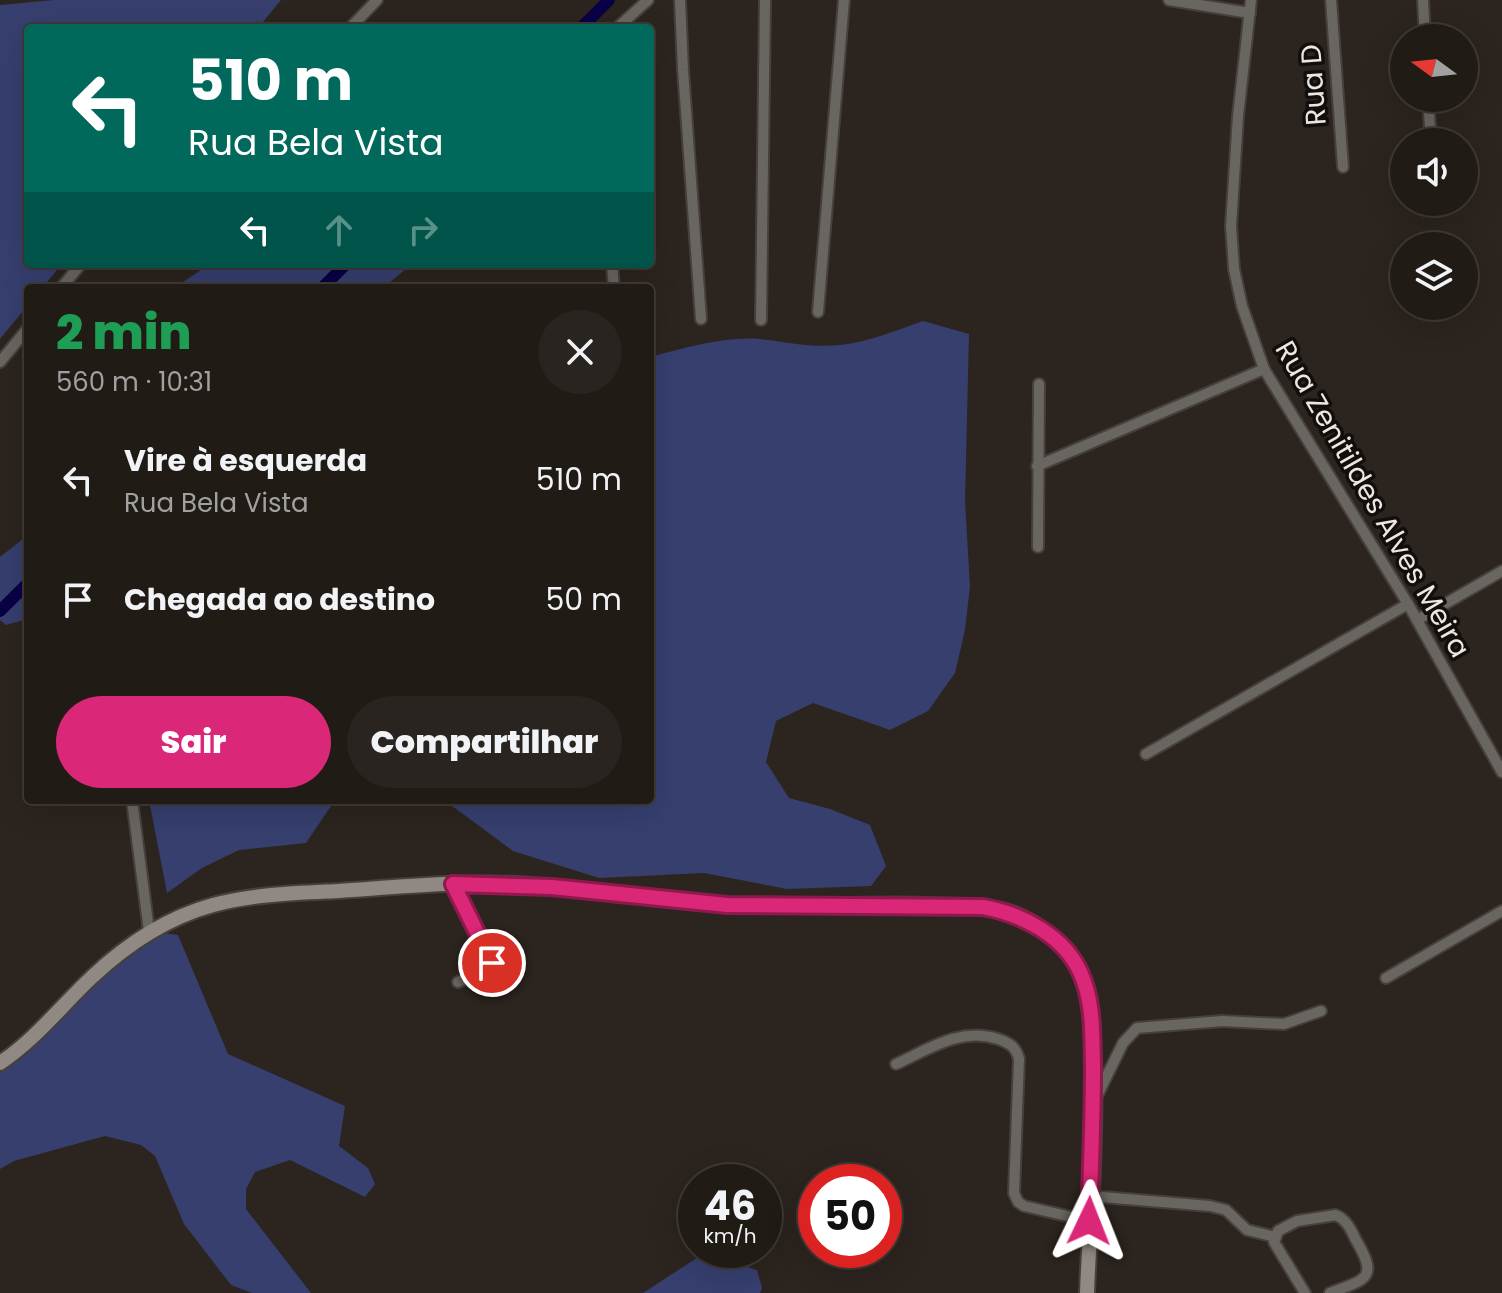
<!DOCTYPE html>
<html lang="pt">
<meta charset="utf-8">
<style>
:root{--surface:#211b16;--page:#29241f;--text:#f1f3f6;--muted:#a2a1a1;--line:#3e3935;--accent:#db2777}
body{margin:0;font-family:Poppins,sans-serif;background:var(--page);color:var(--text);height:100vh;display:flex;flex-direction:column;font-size:30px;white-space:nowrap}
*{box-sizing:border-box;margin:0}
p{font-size:26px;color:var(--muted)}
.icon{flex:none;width:44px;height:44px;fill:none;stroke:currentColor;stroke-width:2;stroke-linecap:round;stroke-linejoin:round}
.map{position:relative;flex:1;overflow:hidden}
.panel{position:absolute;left:24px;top:284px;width:630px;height:520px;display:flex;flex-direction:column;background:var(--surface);border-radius:8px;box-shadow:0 8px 32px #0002,0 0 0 2px var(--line)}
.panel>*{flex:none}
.top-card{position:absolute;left:24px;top:24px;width:630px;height:244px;border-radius:8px;box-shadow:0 8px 32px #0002,0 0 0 2px var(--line);background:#00695c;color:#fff;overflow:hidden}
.needle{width:52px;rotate:285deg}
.buttons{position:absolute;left:1390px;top:24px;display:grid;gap:16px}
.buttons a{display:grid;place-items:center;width:88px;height:88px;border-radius:50%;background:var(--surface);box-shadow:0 8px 32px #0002,0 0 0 2px var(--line);font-size:40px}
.speed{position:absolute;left:678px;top:1164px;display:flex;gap:16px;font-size:40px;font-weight:700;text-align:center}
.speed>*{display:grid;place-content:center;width:104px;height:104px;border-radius:50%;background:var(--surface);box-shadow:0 8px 32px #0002,0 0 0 2px var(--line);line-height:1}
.speed small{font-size:20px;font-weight:400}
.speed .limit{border:12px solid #d22;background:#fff;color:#111}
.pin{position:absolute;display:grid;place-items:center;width:68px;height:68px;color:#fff;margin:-34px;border:4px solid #fff;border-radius:50%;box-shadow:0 2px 8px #0007}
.me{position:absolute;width:88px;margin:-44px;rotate:2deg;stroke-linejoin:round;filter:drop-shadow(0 0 6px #0008)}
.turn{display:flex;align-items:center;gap:28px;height:168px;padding:0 32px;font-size:36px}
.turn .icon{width:104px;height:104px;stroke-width:2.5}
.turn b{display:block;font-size:56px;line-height:68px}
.lanes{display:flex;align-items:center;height:76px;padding:0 32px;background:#0003;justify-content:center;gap:40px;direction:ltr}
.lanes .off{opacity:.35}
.round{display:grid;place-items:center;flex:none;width:84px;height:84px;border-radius:42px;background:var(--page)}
.head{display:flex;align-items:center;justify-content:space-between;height:136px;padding:0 32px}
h1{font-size:48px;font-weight:800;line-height:60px;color:#1e9e55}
.primary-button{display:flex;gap:16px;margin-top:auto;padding:16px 32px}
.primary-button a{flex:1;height:92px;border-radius:48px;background:var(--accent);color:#fff;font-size:32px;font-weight:800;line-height:92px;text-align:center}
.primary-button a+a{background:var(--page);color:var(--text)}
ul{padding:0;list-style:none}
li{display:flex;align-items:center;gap:24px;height:120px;padding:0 32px}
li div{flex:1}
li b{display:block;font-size:30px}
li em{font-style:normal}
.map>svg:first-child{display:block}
.green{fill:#363f6e}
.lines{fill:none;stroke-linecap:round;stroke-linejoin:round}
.canal{stroke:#090045;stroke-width:12}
.street-casing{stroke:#473f3a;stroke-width:14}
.secondary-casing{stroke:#473f3a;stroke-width:18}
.street{stroke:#696561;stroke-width:10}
.secondary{stroke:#8f8883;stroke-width:14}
.route-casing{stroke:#8e194d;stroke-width:20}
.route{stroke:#db2777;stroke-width:14}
.labels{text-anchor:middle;stroke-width:7;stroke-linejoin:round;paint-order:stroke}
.street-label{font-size:28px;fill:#ede7e3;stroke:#120e0c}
</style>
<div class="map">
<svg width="1502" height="1293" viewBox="0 0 1502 1293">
<rect width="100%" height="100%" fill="#2c241e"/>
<g class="green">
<path d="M54 0H281L258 28H28V264H62L42 288H28V305L0 339V5Z"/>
<path d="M210 264H281L299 267 305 264H412L383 288H174Z"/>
<path d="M923 321 969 334 965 501 970 586 965 630 955 673 928 711 890 730 813 703 776 721 766 762 789 798 830 809 870 825 886 866 871 886 787 889 704 873 599 878 513 851 444 800H650V357C685 348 724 336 760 339 787 342 812 348 840 345 869 342 897 330 923 321Z"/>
<path d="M28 535V619L6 625 0 620V557Z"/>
<path d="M149 800H338L331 806 306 843 239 850 202 868 167 893Z"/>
<path d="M157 932 178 935 228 1054 345 1106 339 1146 368 1168 375 1184 365 1197 290 1160 255 1172 246 1189V1209L311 1293H252L231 1285 184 1224 155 1156 141 1145 105 1136 14 1161 0 1169V1071L134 948Z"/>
<path d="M703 1254 757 1270 762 1288 760 1293H643Z"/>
</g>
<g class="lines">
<g class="canal">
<path d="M581 28 609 0"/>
<path d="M322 288 346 264"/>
<path d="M0 611 28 583"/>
</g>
<defs>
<g id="street">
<path d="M680 0 683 70 701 319"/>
<path d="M1169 0 1250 13"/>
<path d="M1251 0 1238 116 1231 226 1234 269 1242 306 1264 369 1408 604 1502 772"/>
<path d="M1331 0 1343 167"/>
<path d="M1423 0 1425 38"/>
<path d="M350 28 377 0"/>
<path d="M617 28 648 0"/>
<path d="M1428 98 1431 142"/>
<path d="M612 264 614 288"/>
<path d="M61 288 81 264"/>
<path d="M818 312 844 0"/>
<path d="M761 320 765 0"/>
<path d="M0 362 28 328"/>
<path d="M1037 466 1264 369"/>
<path d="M1038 547 1039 384"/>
<path d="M1417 620 1502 571"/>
<path d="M1146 754 1408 604"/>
<path d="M132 800 149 931"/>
<path d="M453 884 492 963 490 968 458 982"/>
<path d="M1386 978 1502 911"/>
<path d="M896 1064C929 1049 960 1027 998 1039 1010 1043 1016 1047 1019 1059L1014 1193 1018 1202 1024 1206 1089 1221"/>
<path d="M1096 1098 1123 1043 1137 1028 1222 1021 1284 1024 1321 1011"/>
<path d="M1090 1196 1210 1206 1226 1210 1247 1230 1276 1237"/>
<path d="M1305 1293 1274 1242 1278 1231 1297 1221 1336 1215C1347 1220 1351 1230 1356 1240 1379 1279 1366 1279 1330 1293"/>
</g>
<path id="secondary" d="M0 1063C36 1039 61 1006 92 977 127 944 166 918 213 905 253 894 297 893 339 891 398 887 458 881 518 884 587 888 656 901 726 905 793 908 860 903 927 905 952 906 977 905 1002 910 1028 916 1058 938 1074 961 1109 1009 1089 1226 1087 1293"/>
</defs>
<use href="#street" class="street-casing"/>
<use href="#secondary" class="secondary-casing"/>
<use href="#street" class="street"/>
<use href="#secondary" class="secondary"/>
</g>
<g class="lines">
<defs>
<path id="route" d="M492 963 453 884 552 887 727 905 983 907C1022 914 1065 936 1081 974 1094 1003 1092 1036 1093 1066 1093 1118 1091 1169 1089 1221"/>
</defs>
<use href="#route" class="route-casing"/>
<use href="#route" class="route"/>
</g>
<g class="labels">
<g class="street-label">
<text transform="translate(1313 85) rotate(-94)" y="10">Rua D</text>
<text transform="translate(1373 499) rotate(60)" y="10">Rua Zenitildes Alves Meira</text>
</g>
</g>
</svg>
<div class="buttons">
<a><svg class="needle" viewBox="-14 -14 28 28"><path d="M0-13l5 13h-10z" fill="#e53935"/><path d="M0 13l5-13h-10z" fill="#a2a1a1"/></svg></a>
<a><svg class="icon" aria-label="sound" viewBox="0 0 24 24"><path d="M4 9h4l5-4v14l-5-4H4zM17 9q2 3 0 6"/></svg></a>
<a><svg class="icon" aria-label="layers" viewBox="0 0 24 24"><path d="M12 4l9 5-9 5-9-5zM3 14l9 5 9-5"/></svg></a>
</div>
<div class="speed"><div>46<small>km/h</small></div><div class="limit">50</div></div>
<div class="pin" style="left:492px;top:963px;background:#d93025"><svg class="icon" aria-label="arrive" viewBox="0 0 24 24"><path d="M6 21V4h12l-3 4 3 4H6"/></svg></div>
<svg class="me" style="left:1089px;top:1221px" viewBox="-20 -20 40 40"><path d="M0-17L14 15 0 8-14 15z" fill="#db2777" stroke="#fff" stroke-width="4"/></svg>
<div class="top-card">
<div class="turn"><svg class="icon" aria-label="left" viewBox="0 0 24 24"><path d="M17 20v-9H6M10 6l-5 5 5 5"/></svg><div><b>510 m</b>Rua Bela Vista</div></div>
<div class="lanes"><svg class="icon" aria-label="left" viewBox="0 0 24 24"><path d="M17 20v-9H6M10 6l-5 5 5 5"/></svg><svg class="icon off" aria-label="ahead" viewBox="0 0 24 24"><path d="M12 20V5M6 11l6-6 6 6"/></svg><svg class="icon off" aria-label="right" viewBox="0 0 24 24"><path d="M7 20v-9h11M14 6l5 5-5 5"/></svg></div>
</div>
<section class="panel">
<div class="head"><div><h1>2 min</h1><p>560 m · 10:31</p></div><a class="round"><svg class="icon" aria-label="close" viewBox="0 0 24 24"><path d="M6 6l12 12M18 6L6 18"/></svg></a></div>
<ul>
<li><svg class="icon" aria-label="left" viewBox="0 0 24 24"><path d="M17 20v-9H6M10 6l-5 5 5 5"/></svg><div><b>Vire à esquerda</b><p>Rua Bela Vista</p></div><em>510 m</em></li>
<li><svg class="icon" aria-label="arrive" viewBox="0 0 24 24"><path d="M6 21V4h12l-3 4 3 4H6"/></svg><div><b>Chegada ao destino</b></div><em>50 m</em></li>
</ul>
<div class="primary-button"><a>Sair</a><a>Compartilhar</a></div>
</section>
</div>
